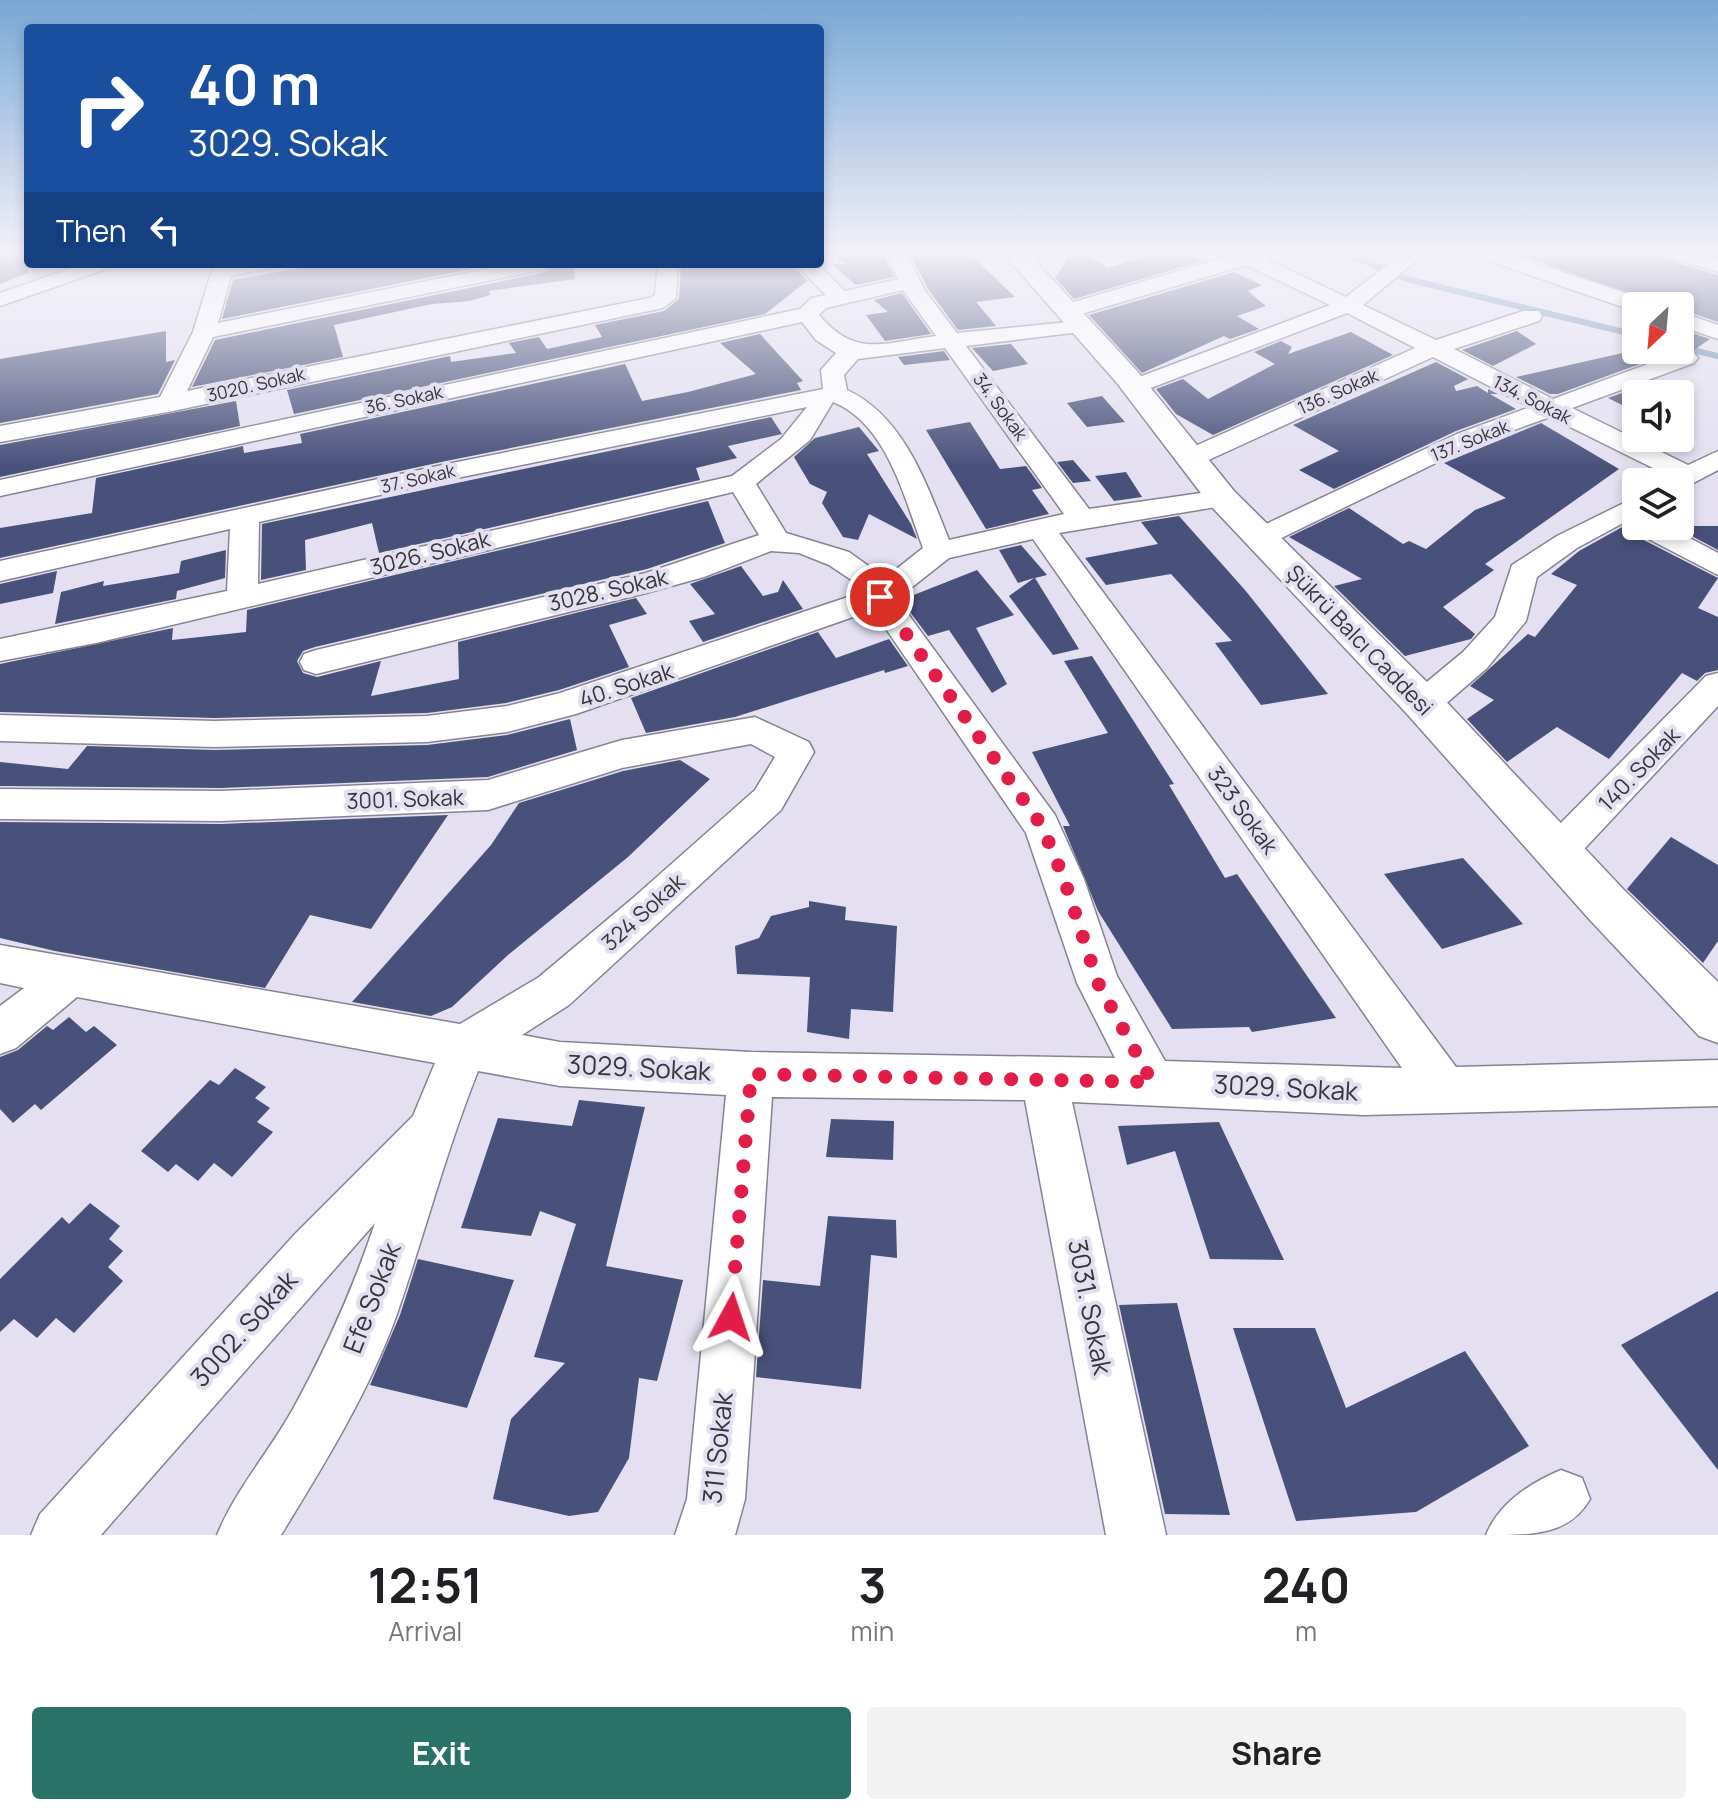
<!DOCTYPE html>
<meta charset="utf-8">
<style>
:root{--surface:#fff;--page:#f2f2f2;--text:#202124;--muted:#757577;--accent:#2a7168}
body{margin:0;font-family:Manrope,sans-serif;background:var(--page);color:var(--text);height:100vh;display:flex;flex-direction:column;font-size:30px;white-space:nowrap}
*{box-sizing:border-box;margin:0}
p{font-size:26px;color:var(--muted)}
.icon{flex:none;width:44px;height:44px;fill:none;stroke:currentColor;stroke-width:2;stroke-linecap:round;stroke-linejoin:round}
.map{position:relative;height:1535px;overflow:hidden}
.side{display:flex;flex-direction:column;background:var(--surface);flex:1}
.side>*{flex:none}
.guide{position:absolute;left:24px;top:24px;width:800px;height:244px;border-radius:8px;box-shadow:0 4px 12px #0003;background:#1a4fa0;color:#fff;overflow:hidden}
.needle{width:52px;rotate:206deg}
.buttons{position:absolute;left:1622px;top:292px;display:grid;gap:16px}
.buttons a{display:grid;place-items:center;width:72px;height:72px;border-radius:8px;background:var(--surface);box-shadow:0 4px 12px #0003;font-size:40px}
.pin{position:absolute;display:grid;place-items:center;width:68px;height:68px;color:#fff;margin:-34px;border:4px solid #fff;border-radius:50%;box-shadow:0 2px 8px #0007}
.me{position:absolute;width:88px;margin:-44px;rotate:5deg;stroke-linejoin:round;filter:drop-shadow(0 0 6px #0008)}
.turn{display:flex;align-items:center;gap:28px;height:168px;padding:0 32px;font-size:36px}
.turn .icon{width:104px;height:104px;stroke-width:2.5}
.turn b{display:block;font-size:56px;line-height:68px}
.then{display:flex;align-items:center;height:76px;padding:0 32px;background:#0003;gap:16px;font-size:30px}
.eta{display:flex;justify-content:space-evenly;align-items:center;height:136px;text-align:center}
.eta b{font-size:48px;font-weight:700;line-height:56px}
.button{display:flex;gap:16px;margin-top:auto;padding:16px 32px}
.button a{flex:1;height:92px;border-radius:8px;background:var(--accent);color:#fff;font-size:32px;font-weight:700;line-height:92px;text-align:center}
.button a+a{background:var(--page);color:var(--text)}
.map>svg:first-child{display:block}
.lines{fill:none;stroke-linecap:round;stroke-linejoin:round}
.stream{stroke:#7193b8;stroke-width:6}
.building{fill:#48517a}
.minor-casing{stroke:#868292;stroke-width:3}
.tertiary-casing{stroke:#868292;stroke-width:3}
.minor{fill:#fff;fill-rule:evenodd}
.tertiary{fill:#fff;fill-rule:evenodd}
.route{stroke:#e11d48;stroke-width:14;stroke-dasharray:0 25.2}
.labels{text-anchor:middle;stroke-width:8;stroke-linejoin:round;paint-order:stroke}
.far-street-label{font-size:18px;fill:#37353c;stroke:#e4e0f2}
.street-label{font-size:22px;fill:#37353c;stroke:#e4e0f2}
.near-street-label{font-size:26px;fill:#37353c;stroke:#e4e0f2}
</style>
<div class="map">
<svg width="1718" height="1535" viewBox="0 0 1718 1535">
<rect width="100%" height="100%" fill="#e4e0f2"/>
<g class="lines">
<g class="stream">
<path d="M1341 252 1407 279 1636 335"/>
<path d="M1680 347 1718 356"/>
</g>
</g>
<g class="building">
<path d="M15 252H28V273L0 284V257Z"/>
<path d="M830 252H883L894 277 856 285 831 264H846Z"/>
<path d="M909 252H944V257L969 253 1015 297 976 302 996 326 958 330 928 289Z"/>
<path d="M1072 252H1084L1108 268 1159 252H1186L1203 261 1074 299 1055 278Z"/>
<path d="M1520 252H1659L1664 259 1718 275V322L1680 309V306H1665L1519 255Z"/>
<path d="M300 264H496L222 319 233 280 301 268Z"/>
<path d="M554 264H574L575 279 489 291 490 295 470 301 432 304 334 325 343 357 192 387 215 340 542 273Z"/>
<path d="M681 264H792L807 281 765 314 294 414 287 390 450 356 451 362 516 353 509 343 539 337 547 349 602 337 595 325 664 311 679 299Z"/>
<path d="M1234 272 1262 285 1248 291 1266 306 1237 316 1259 329 1230 339 1224 336 1142 373 1089 315Z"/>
<path d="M902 293 931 334 885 341 866 315 888 312 874 300Z"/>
<path d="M1680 329 1710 339 1694 350H1680Z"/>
<path d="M166 331V362L175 360 158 394 0 423V359Z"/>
<path d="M1517 331 1536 344 1493 366 1462 350Z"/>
<path d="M1351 332 1393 355 1213 435 1176 414 1156 389 1183 379 1208 399 1275 364 1254 352 1281 341 1292 347 1288 354Z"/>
<path d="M760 334 803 381 797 383 801 390 446 461 0 558V528L92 513 96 478 243 446 244 453 302 443 300 434 625 364 642 401 688 392 756 374 720 343Z"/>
<path d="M1011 344 1028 364 993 371 972 348Z"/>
<path d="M1636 350H1666L1667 354 1558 394H1550L1516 377Z"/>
<path d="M944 351 950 360 904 365 898 357Z"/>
<path d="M1436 362 1468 379 1454 386 1456 391 1477 386 1488 393V389L1498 394H1490L1516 409 1456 431 1334 489 1299 470 1339 451 1293 425Z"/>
<path d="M1647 384 1669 394H1636V412L1608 398Z"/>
<path d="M1102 396 1125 422 1087 427 1067 403Z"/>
<path d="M236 401 240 426 0 477V445Z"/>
<path d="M771 417 782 434 728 446 737 458 696 468 700 480 379 553 372 523 305 540 306 570 261 580 262 524Z"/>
<path d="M970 422 1000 469 1026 466 1042 488 1032 490 1049 514 986 529 926 430Z"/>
<path d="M1541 423 1619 469 1485 564 1494 570 1443 607 1475 634 1471 639 1405 656 1334 586 1362 579 1289 537 1349 508 1403 544 1409 541 1426 549 1475 510 1506 498 1444 463Z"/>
<path d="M859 427 879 451 867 454 911 524 917 539 869 514 858 540 843 537 822 503 827 492 810 484 794 457 815 438Z"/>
<path d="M1073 460 1091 481 1073 483 1057 462Z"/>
<path d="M1126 472 1142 497 1114 501 1095 476Z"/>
<path d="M708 501 725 543 647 569 315 647 303 651 297 661 303 673 317 677 381 661 371 696 459 679 458 642 636 598 647 614 609 625 629 667 559 690 506 703 427 713 214 718 0 712V664L173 628 172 640 246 632 247 610Z"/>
<path d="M1179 516 1245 590 1328 694 1261 705 1215 643 1232 641 1171 574 1106 585 1085 558 1158 544 1141 522Z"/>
<path d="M1624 526 1634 535 1718 578 1698 608 1718 617V670L1705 673 1697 681 1682 673 1609 759 1557 727 1507 762 1467 719 1494 700 1470 686 1528 634 1535 637 1577 585 1551 574 1579 551Z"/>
<path d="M1673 526H1718V550Z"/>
<path d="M1021 545 1047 575 1035 578 1079 649 1053 655 1009 596 1034 578 1018 583 999 550Z"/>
<path d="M226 550 225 578 177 591 176 599 55 624 61 592 104 581 103 586 179 573 181 561Z"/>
<path d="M741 566 763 596 778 592 783 580 803 609 703 642 689 621 715 614 690 584Z"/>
<path d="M977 570 1014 615 976 628 1007 684 992 693 949 630 928 636 901 600Z"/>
<path d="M57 571 53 593 0 604V584Z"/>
<path d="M818 632 836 658 889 639 908 666 885 673 884 670 735 717 646 733 631 698Z"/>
<path d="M1092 656 1174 784 1169 785 1225 878 1237 874 1336 1018 1252 1032 1249 1027 1172 1029 1098 911 1063 826H1070L1032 752 1108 733 1064 661Z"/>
<path d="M570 719 577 750 488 777 221 788 0 786V762L68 769 87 746 214 750 427 745 507 735Z"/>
<path d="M680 760 710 779 628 857 508 955 452 1007 431 1016 352 1002 491 845 519 803 623 771Z"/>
<path d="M448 815 371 929 310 915 265 988 55 951 0 938V822L221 824Z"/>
<path d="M1671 837 1718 865V941L1703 963 1627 889Z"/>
<path d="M1463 858 1523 924 1442 949 1384 874Z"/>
<path d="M809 901 846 907 845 920 897 926 893 1012 851 1009 849 1039 807 1032 810 977 737 974 735 946 759 938 771 916 809 907Z"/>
<path d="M69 1017 86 1032 94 1026 117 1045 41 1110 35 1104 13 1123 0 1109V1057L18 1050 47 1026 53 1030Z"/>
<path d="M235 1068 266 1087 255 1098 270 1108 257 1122 273 1132 232 1177 214 1163 198 1181 176 1164 168 1172 141 1151 210 1080 219 1085Z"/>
<path d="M579 1100 645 1107 606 1266 683 1280 657 1381 639 1378 629 1458 598 1512 569 1516 493 1499 511 1419 565 1363 534 1357 576 1224 540 1211 531 1236 461 1228 498 1118 572 1126Z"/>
<path d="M831 1119 894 1121 893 1160 826 1157Z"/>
<path d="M1219 1122 1284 1260 1210 1259 1175 1151 1127 1165 1118 1126Z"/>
<path d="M90 1203 120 1226 109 1239 123 1251 108 1267 123 1281 74 1333 56 1318 37 1338 14 1319 0 1332V1279L62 1217 69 1224Z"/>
<path d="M828 1216 896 1220 897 1258 871 1255 861 1389 756 1377 763 1280 820 1286Z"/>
<path d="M418 1259 514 1280 467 1408 370 1385 400 1315Z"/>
<path d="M1718 1291V1470L1621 1345Z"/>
<path d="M1177 1303 1230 1515 1165 1514 1119 1305Z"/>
<path d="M1233 1328H1315L1346 1408 1465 1351 1529 1446 1416 1512 1296 1521Z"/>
</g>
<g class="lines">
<defs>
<g id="minor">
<path d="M886 252H906L925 291 957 333 1088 320 1091 325 1088 330 1080 332 966 346 1089 509 1222 490 1232 492 1236 498 1232 504 1222 506 1059 533 1456 1067 1718 1060V1106L1364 1115 1072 1102 1166 1535H1106L1025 1100 772 1097 745 1499 735 1535H675L687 1499 726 1095 560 1086 478 1071C446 1151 425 1233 397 1314 369 1392 324 1465 281 1535H217C236 1489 269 1452 293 1409 327 1347 353 1289 375 1223L101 1535H31L40 1514 295 1234 413 1116 435 1063 77 997 16 1048 0 1054V1006L24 988 0 983V945L460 1024 539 977 633 898 755 790 775 757 751 744 622 768 488 810 221 821 0 819V789L221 791 488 780 622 740 755 717 809 742 814 752 781 810 569 1005 522 1035 560 1042 751 1052 1115 1058 1077 983 1026 833 873 610 576 714 507 732 427 742 214 747 0 741V715L214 721 427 716 507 706 560 693 863 592 856 583 829 565 799 553 771 551 704 577 646 593 316 674 304 670 300 662 304 654 316 650 646 573 759 535 733 492 96 643 0 661V639L227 591 230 529 0 581V561L447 464 823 389 821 370 836 353 816 340 802 322 0 496V480L800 309 811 298 826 295 795 264H817L845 291 898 279ZM903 290 936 336C885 342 856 359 819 315L826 308ZM945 348 1064 514 949 540C927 485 904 416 847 390L844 375 858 359ZM833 402C887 423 905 500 923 548L885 578 849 552 786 533 756 484 810 440ZM807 407 781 439 732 476 258 584 259 522 447 480ZM1033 539 1402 1068 1165 1061 1117 976 1084 879 1055 815 897 599 949 558Z"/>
<path d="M1020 252H1052L1027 262H1013L1010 258 1013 254Z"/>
<path d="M1243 252H1278L1266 259 1346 297 1404 252H1426L1363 305 1436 340 1523 311H1539L1542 316 1539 321 1454 349 1553 399 1678 353H1694L1698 358 1694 363 1572 408 1688 465 1718 451V470L1680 490V482H1664L1669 476 1550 417 1475 444 1269 544H1249L1245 538 1249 532 1457 434 1530 407 1433 357 1202 463H1184L1180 457 1184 451 1415 348 1347 313 1135 394 1123 387 1126 382 1330 305 1246 265 1068 318 1057 311 1060 306Z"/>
<path d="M1472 252H1501L1650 301 1653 306H1636L1634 311 1475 256Z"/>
<path d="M1662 252H1692L1718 260V272L1665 256Z"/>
<path d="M83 264H112L109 268 0 306V293Z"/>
<path d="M214 264H273L270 268 231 276 218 323 511 264H551L541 270 213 337 187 391 649 298 655 295 658 264H678L676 298 663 308 168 412 0 442V426L160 397 193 332Z"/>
<path d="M1680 312 1718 325V339L1680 326Z"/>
<path d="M1636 497V516L1577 548 1537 577 1526 621 1487 668 1435 713 1423 716 1411 713 1406 704 1411 695 1463 652 1495 617 1512 565 1557 536Z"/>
<path d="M1636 520V526H1667L1718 553V575L1635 532 1631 526Z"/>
<path d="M1718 673V706L1572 862 1558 867 1544 862 1539 851 1544 840 1706 676Z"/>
<path d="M1561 1470 1582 1478 1590 1499C1569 1535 1534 1535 1486 1535 1499 1503 1530 1483 1561 1470Z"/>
</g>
<path id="tertiary" d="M1002 252H1027L1137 371 1234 491 1438 693 1624 890 1718 982V1043L1699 1036 1590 920 1408 715 1210 505 1117 383Z"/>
</defs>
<use href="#minor" class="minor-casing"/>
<use href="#tertiary" class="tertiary-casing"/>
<use href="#minor" class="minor"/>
<use href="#tertiary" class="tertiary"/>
</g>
<linearGradient id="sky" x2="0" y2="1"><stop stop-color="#78a7d5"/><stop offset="0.54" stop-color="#f3f1f9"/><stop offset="1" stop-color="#f3f1f9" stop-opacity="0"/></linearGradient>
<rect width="1718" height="467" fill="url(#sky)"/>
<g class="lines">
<path class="route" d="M731 1317 751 1074 1152 1082 1098 983 1064 879 1042 826 880 597"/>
</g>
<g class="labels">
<g class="far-street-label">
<text transform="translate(256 385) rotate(-13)" y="6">3020. Sokak</text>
<text transform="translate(1338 392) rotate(-24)" y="6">136. Sokak</text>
<text transform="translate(404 400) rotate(-12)" y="6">36. Sokak</text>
<text transform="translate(1532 400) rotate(27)" y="6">134. Sokak</text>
<text transform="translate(1000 407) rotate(54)" y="6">34. Sokak</text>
<text transform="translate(1470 441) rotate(-22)" y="6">137. Sokak</text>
<text transform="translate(418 479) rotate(-13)" y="6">37. Sokak</text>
</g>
<g class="street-label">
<text transform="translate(430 553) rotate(-14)" y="8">3026. Sokak</text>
<text transform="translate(608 590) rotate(-13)" y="8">3028. Sokak</text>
<text transform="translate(1360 640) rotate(46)" y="8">Şükrü Balcı Caddesi</text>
<text transform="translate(626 685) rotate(-18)" y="8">40. Sokak</text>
<text transform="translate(1639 769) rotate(-46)" y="8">140. Sokak</text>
<text transform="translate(405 799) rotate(-2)" y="8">3001. Sokak</text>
<text transform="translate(1243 810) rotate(54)" y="8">323 Sokak</text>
<text transform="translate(643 912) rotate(-42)" y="8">324 Sokak</text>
</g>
<g class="near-street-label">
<text transform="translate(639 1068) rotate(3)" y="9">3029. Sokak</text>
<text transform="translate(1286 1088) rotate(3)" y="9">3029. Sokak</text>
<text transform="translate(372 1298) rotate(-69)" y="9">Efe Sokak</text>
<text transform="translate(1090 1307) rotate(79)" y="9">3031. Sokak</text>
<text transform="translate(244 1329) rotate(-48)" y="9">3002. Sokak</text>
<text transform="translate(718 1448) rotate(-84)" y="9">311 Sokak</text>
</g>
</g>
</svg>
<div class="buttons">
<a><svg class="needle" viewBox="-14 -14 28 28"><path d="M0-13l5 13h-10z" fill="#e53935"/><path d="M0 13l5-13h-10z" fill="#757577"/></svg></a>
<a><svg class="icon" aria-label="sound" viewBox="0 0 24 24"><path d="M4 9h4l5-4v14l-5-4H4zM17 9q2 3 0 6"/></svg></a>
<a><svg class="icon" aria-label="layers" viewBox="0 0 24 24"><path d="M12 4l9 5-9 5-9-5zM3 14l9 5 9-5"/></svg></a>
</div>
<div class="pin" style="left:880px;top:597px;background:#d93025"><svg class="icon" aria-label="arrive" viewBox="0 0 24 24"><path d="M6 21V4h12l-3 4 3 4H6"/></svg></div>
<svg class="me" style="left:731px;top:1317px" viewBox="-20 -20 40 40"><path d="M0-17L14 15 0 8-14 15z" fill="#e11d48" stroke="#fff" stroke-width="4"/></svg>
<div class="guide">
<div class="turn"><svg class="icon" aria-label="right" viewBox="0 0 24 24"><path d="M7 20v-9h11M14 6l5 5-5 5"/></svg><div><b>40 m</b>3029. Sokak</div></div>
<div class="then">Then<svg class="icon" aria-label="left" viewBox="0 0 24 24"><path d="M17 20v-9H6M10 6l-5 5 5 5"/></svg></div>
</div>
</div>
<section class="side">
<div class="eta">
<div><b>12:51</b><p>Arrival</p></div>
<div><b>3</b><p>min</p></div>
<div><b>240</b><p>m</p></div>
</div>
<div class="button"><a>Exit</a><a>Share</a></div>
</section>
